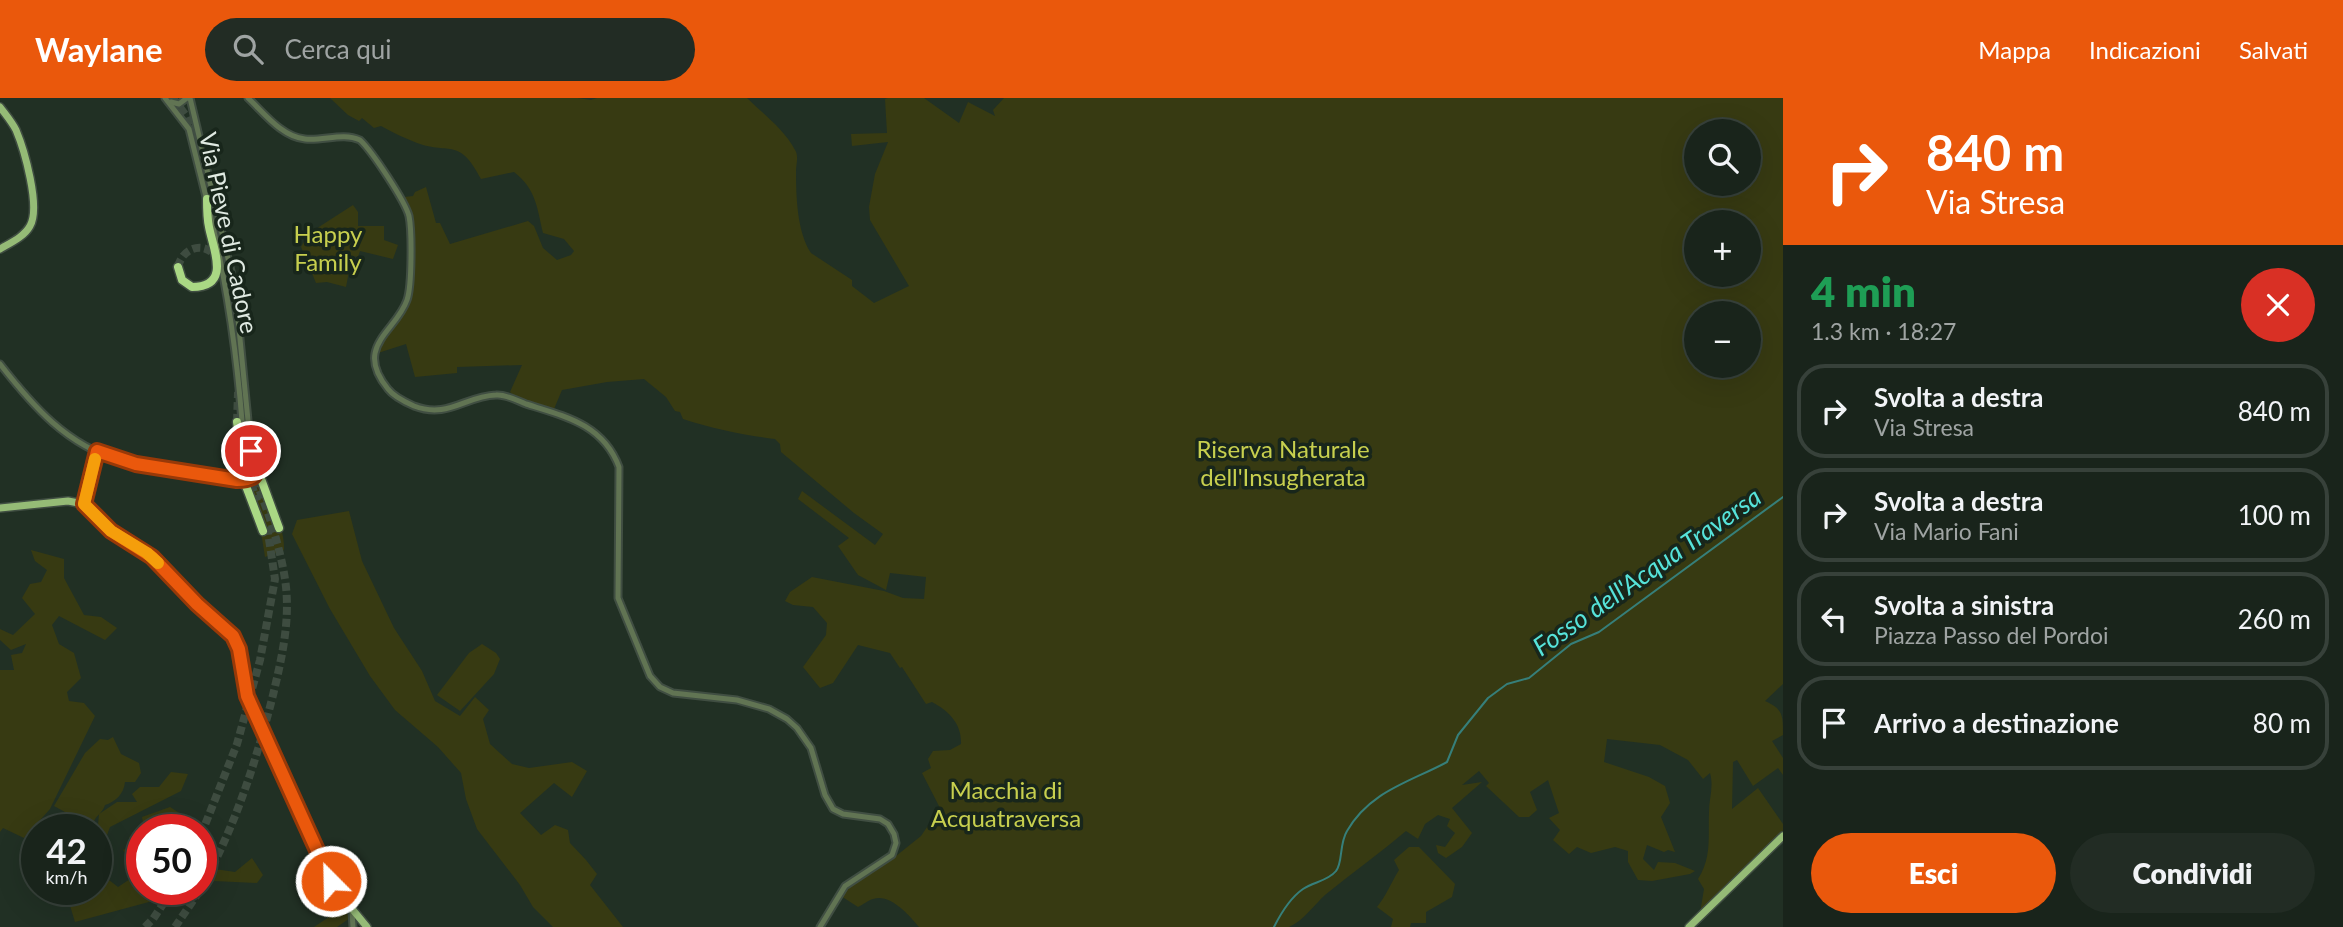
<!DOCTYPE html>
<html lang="it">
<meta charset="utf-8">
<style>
:root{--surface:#19241b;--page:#222c24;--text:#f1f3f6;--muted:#9fa4a3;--line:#37413a;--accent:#ea580c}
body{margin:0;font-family:Lato,sans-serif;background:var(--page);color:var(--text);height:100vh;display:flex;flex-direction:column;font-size:26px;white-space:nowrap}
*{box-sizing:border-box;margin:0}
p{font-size:23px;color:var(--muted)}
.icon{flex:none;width:38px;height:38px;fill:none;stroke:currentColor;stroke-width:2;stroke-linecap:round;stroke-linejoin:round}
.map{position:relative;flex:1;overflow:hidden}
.panel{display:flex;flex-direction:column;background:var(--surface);width:560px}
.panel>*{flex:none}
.hud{background:#ea580c;color:#fff;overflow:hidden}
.buttons{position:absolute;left:1684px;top:21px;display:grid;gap:14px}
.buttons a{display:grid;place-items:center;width:77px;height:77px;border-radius:50%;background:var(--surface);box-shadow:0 7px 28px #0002,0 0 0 2px var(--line);font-size:35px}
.speed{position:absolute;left:21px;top:716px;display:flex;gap:14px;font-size:35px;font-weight:700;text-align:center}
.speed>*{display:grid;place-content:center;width:91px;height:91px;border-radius:50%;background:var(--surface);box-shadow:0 7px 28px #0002,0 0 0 2px var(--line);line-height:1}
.speed small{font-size:18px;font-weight:400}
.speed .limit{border:10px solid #d22;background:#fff;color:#111}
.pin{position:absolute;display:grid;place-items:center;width:60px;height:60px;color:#fff;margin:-30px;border:4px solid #fff;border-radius:50%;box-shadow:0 2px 7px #0007}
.me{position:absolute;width:77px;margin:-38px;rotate:337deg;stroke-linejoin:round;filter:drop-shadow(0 0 5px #0008)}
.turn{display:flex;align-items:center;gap:24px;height:147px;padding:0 28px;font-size:32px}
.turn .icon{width:91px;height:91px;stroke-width:2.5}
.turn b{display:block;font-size:49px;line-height:60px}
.round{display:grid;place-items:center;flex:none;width:74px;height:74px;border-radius:37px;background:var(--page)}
.overview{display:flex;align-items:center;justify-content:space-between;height:119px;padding:0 28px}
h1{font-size:42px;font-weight:800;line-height:52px;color:#1e9e55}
.cta{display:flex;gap:14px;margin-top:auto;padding:14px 28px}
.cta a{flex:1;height:80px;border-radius:42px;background:var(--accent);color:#fff;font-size:28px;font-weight:800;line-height:80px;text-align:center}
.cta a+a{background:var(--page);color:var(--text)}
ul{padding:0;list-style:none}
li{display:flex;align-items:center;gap:21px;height:94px;margin:0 14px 10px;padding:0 14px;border:4px solid var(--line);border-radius:28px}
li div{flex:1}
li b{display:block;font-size:26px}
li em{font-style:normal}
header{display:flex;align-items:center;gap:42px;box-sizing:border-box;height:98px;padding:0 35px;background:var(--accent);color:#fff}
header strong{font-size:33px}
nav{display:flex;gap:38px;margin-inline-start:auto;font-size:24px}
.search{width:490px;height:63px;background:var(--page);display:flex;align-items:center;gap:18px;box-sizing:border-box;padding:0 24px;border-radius:38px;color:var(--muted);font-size:26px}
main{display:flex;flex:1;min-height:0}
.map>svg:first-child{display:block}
.green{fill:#373a12;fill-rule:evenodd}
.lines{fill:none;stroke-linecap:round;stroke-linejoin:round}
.stream{stroke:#367f7a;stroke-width:2}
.highway-tunnel{stroke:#3e4c40;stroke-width:8;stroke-dasharray:8 4;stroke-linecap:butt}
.minor-casing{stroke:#404e42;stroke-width:9}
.major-casing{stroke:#404e42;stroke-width:10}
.highway-casing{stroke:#404e42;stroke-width:11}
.minor{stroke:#617453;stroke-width:5}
.major{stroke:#95bb76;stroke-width:7}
.highway{stroke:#aad884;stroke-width:8}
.route-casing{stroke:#983908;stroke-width:18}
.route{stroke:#ea580c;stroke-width:12}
.slow{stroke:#f59e0b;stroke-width:12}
.labels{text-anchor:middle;stroke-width:7;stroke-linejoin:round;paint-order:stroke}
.street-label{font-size:24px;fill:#e0eae2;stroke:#18261b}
.park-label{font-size:24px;fill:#c7cf4e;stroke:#18261b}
.water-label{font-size:26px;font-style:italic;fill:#56e3da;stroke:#18261b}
</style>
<header>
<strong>Waylane</strong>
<div class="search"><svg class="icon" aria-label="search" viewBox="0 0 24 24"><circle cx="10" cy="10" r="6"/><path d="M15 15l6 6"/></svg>Cerca qui</div>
<nav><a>Mappa</a><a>Indicazioni</a><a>Salvati</a></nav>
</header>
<main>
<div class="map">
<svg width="1783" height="829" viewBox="0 0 1783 829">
<rect width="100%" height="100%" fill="#213024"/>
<g class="green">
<path d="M330 0H578L591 2 597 0H747C764 17 784 31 795 52 799 58 796 66 796 73 796 98 797 134 811 155L852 182V188L874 205 909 188 870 122 869 109 875 76 888 44 852 48 851 36 887 35 885 1 888 0H924L959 25 968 4 995 18 993 12 1004 0H1783V586L1765 603C1783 611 1783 617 1783 637L1772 643 1783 660V677L1778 670 1753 688 1737 662 1733 664 1732 711 1758 690 1783 726V733L1700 815 1704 791 1698 781C1712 759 1708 739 1709 714 1709 700 1714 689 1710 675L1703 681 1688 662 1660 647 1607 641 1604 664 1649 679 1665 688 1670 705 1661 719 1675 754 1668 752 1664 754 1647 747 1643 761 1654 772 1658 764 1675 765 1695 773 1690 776 1652 783 1638 782 1628 764V753L1615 749 1591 755 1577 749 1569 756 1553 742 1560 732 1549 720 1559 715 1548 682 1530 694 1537 712 1529 719H1519L1486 688 1489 685 1479 673 1462 687 1482 684 1452 710 1472 735 1462 749 1446 760 1438 755 1436 747 1445 749 1455 735 1447 728 1450 721 1438 717 1425 726 1418 741 1406 733C1380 755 1352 775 1325 797 1314 807 1303 823 1289 829H919C909 817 890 795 873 801 868 802 863 807 858 809L841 798 845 791 896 758 921 738 940 710 922 675 931 670 928 661 933 653 950 652 961 646C962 626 949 613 932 604L926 606 902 569 900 570 890 555 858 547 833 585 820 590 803 569 826 537 827 525 813 509 793 507 785 503 790 494 812 479 884 493 903 500 924 501 926 479 890 475 886 492 858 477 838 448 849 440 798 401 802 393 875 447 883 436 854 415 781 354 780 346 775 341C743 337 714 331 683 321L680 314 675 313 666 299 644 281 607 284 562 292 554 311 514 298 510 294 522 267 457 269V275L415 279 406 246 378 255C383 233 404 220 411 199V115L404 99 413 98 415 94 426 89 436 125H440L450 146 528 123 534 128 543 150 557 162 571 157 574 153 564 141 543 135C537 109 536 91 514 74L481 81C459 39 451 57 417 45 404 40 392 34 381 28L374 30 362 20 359 23 348 17ZM1696 33H1748V86H1696ZM1696 124H1748V177H1696ZM1696 215H1748V268H1696Z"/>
<path d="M353 107 358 114V128H384V142L398 147 393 161 360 153 358 159 352 158 346 189 327 184 316 185 301 149 308 136Z"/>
<path d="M257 379C268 402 285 426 284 452L265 459 261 434 246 385 252 384Z"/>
<path d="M349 413 362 463 394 530 422 573 435 603 460 618 475 599 489 612 483 621 490 646 512 666 529 670 572 664 587 673 572 699 554 685 520 715 541 737 555 727 568 732 570 745 586 762 597 776 590 787 623 829H553L533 809 520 787 477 731 466 701 461 675 438 649 395 612 370 578 330 511 292 436 297 422Z"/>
<path d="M31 452 64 461V480L84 517 101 519 117 530 105 542 59 518 52 527 59 546 74 555 81 580 67 594 69 603 84 605 95 618 50 711 24 740 3 730 0 734V572H14L11 557 22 555 26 546 11 552 0 542V531L13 537 35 516 22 500 30 486 41 484 47 472 35 463Z"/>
<path d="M482 546 496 555 500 561 494 576 460 613 437 597 469 555Z"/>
<path d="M113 639 121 656 139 665 141 675 135 684H125C124 696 115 704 105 707 103 715 94 718 93 727H98L99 716 117 704H137L132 696 140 689H159L171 674 188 676 181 693 110 729 103 748 96 745V732L69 731 70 723 65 714 54 708 85 655 100 641 108 642Z"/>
<path d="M170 709 190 722 195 731H144L142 719Z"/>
<path d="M142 732V791H201V743L208 770 235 774 252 760 263 777 257 785 214 783 198 799 182 795 75 824 65 791H96V750L100 754V775L118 789 139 775 123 752 131 747 129 739Z"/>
<path d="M1409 749H1419L1455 786 1452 799 1426 814V825H1411L1410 829H1391L1393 821 1377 809C1386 798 1391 785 1399 772L1394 762Z"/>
<path d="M331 789 350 820 337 829H314L329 819 317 797Z"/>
</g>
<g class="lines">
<path class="stream" d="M1274 829C1281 815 1290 800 1303 791 1313 784 1328 783 1336 773 1343 765 1339 746 1347 733 1370 693 1410 684 1447 664L1458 637 1488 600 1507 586 1529 580 1571 546 1599 534 1783 399"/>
<g class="highway-tunnel">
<path d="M173 0 187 19 201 53"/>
<path d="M178 169C182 150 204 142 216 159"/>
<path d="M237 324 238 294"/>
<path d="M243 351 247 373 257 403"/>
<path d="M201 737 237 646 260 562 275 481 267 428"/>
<path d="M201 790C235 729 256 664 273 597 282 559 291 521 285 481 282 462 277 443 271 424 263 399 251 375 249 348"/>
<path d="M145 829 153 821 173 791"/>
<path d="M175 829 201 791"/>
</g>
<defs>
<g id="minor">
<path d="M165 0 189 31 207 103"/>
<path d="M248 0C264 15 282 39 305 41 324 43 343 34 360 42 372 53 405 103 409 118 412 133 412 188 407 202 396 234 353 248 388 291 394 299 405 304 414 308 448 321 465 298 496 297 506 296 518 303 526 306 564 318 603 326 619 369L618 500 650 578 660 589 673 595 737 602 769 611 787 621 797 630 811 650 825 697 833 711 843 716 880 721 888 726 894 736 896 745 892 757 845 788 820 829"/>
<path d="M171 4 179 6 187 0"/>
<path d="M210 116C229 194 239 272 244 351L240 368"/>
<path d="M0 266C32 307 67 348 120 362 158 373 199 374 237 382 248 382 254 382 257 370L251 353 235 190 190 0"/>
<path d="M222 377 246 366 257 369"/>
<path d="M84 406 97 353"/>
<path d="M352 813 353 829"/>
</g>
<g id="major">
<path d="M0 9C6 17 12 24 16 32 24 51 41 109 30 128 24 139 10 145 0 151"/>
<path d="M0 410 68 403 84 406 111 433 152 459 197 506 230 534 238 548 247 598 334 789 367 829"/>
<path d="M1689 829 1783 738"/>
</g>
<g id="highway">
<path d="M178 169 182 182 192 189C232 189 213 151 209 129 207 120 207 110 207 101"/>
<path d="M237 324 239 338 244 347"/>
<path d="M257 370 279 430"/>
<path d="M237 382 246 388 263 433"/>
</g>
</defs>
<use href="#minor" class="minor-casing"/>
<use href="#major" class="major-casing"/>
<use href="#highway" class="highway-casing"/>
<use href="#minor" class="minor"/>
<use href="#major" class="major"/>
<use href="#highway" class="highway"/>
</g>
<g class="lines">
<defs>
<path id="route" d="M251 353C256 371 263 382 237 382L136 366 97 353 84 406 111 433 152 459 197 506 233 538 239 551 247 598 331 783"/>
</defs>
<use href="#route" class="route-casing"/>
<use href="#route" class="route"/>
<path class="slow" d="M95 361 84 406 111 433 147 455 158 465"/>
</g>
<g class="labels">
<g class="street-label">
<text transform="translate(228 135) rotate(78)" y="8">Via Pieve di Cadore</text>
</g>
<g class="park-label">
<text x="328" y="145">Happy<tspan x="328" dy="28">Family</tspan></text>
<text x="1283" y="360">Riserva Naturale<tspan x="1283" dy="28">dell'Insugherata</tspan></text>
<text x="1006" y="701">Macchia di<tspan x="1006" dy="28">Acquatraversa</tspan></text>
</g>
<g class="water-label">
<text transform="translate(1647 474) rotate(-35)" y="9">Fosso dell'Acqua Traversa</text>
</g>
</g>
</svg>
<div class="buttons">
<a><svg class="icon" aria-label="search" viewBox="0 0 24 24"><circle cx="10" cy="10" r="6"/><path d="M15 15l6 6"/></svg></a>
<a>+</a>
<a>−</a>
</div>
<div class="speed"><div>42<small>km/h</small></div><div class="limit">50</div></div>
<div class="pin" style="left:251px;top:353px;background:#d93025"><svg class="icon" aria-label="arrive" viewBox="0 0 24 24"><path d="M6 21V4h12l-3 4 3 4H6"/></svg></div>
<svg class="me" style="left:331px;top:783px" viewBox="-20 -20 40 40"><circle r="17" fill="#ea580c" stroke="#fff" stroke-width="3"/><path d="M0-11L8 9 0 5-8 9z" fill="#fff"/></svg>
</div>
<section class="panel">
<div class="hud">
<div class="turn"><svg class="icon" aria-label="right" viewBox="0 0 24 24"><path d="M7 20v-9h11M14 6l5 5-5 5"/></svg><div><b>840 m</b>Via Stresa</div></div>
</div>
<div class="overview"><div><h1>4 min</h1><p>1.3 km · 18:27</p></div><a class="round" style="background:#d93025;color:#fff"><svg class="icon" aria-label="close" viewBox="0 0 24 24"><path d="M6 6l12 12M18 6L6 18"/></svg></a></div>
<ul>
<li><svg class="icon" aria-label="right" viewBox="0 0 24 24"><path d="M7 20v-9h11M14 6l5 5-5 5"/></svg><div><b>Svolta a destra</b><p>Via Stresa</p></div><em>840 m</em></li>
<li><svg class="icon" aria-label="right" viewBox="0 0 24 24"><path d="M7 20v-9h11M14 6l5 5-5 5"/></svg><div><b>Svolta a destra</b><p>Via Mario Fani</p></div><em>100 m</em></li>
<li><svg class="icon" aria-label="left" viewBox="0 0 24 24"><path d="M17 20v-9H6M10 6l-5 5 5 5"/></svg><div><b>Svolta a sinistra</b><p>Piazza Passo del Pordoi</p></div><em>260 m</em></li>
<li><svg class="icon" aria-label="arrive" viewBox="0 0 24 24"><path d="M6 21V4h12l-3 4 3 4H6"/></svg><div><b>Arrivo a destinazione</b></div><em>80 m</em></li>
</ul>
<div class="cta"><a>Esci</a><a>Condividi</a></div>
</section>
</main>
